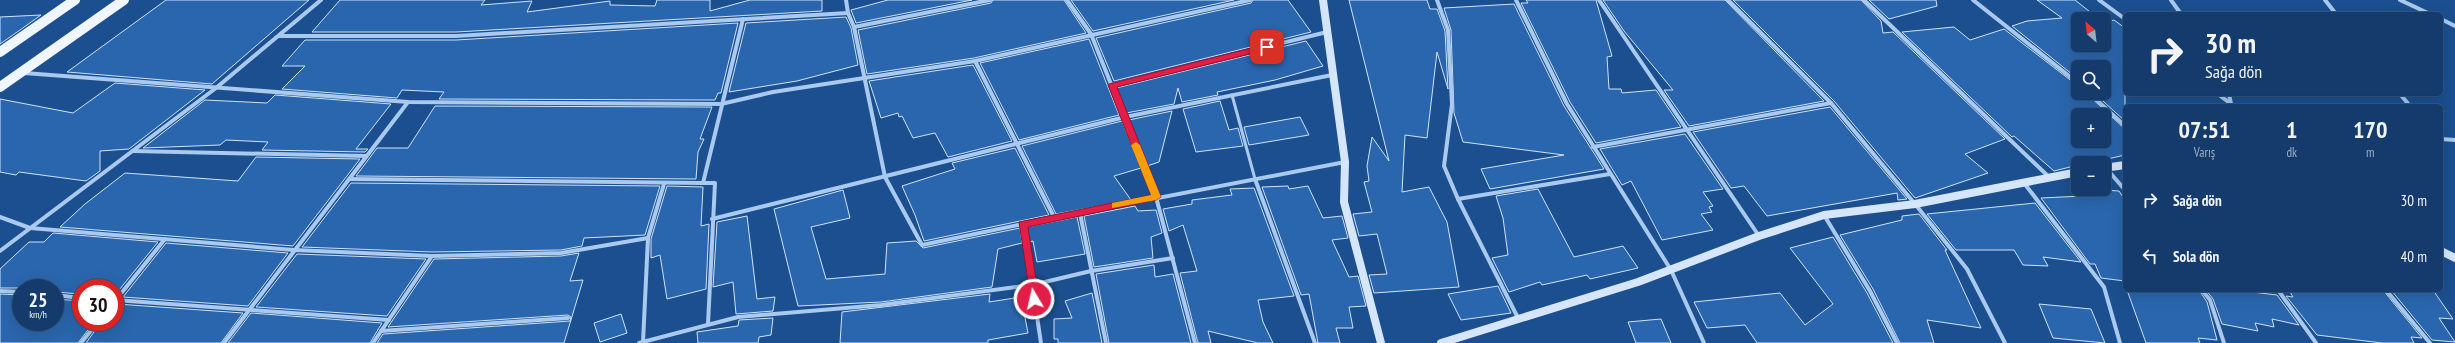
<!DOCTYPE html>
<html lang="tr">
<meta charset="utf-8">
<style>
:root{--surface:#143b6b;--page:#214673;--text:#f1f3f6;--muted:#9dadc1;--line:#33557e}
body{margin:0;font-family:"PT Sans Narrow",sans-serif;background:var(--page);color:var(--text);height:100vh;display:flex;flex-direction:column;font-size:15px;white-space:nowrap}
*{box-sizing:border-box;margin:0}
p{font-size:13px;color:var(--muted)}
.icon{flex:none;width:22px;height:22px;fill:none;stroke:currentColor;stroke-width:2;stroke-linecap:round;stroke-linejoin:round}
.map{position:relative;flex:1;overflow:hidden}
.details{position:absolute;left:2123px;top:104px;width:320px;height:188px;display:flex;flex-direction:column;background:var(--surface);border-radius:6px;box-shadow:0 4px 16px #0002,0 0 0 1px var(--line)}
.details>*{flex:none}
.hud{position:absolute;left:2123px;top:12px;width:320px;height:84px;border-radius:6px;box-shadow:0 4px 16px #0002,0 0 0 1px var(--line);background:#143b6b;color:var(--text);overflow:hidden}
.needle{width:26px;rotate:332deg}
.buttons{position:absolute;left:2071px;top:12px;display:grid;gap:8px}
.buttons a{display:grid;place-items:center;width:40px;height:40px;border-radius:6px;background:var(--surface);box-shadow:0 4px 16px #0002,0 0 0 1px var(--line);font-size:20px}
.speed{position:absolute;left:12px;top:279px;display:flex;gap:8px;font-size:20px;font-weight:700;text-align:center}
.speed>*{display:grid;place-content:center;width:52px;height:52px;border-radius:50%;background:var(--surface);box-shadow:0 4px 16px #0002,0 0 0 1px var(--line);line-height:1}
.speed small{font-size:10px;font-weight:400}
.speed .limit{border:6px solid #d22;background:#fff;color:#111}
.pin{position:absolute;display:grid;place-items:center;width:34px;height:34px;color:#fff;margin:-17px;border-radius:8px;box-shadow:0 2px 6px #0006}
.me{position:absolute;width:44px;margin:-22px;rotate:351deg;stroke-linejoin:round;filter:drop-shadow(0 0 3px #0008)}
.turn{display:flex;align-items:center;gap:14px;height:84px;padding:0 16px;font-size:18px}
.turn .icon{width:52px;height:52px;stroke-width:2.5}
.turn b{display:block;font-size:28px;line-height:34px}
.eta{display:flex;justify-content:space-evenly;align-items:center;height:68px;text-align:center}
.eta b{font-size:24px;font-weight:600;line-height:28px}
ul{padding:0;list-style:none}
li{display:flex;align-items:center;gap:12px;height:56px;padding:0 16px}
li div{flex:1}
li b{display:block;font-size:15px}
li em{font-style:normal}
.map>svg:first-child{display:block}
.building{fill:#2a66ad;stroke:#cfe3fa;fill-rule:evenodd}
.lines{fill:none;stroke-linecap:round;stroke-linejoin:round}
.lane{stroke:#a9c9ee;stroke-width:3}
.street{stroke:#a9c9ee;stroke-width:4}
.secondary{stroke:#d6e6fa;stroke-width:8}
.primary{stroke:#f0f6ff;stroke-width:10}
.route{fill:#e11d48;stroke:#92132f}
.slow{fill:#f59e0b}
</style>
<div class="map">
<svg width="2455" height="343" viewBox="0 0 2455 343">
<rect width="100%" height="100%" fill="#1b4f8f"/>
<g class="building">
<path d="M166 0H309L212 84 67 72Z"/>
<path d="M340 0H485L481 5 532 1 527 12 610 1V5L655 6 657 0H710V11L750 0H822V11L456 32H312Z"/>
<path d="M888 0H972L856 23 851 10Z"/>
<path d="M993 0H1064L1086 33 974 58 867 74 858 30 991 3Z"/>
<path d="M1071 0H1234L1093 31Z"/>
<path d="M1253 0H1288L1311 32 1114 81 1096 38 1251 3Z"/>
<path d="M1349 0H1427L1430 9H1437L1445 31 1448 89 1437 52 1427 138 1405 135 1402 192 1429 187 1447 222 1459 287 1374 293 1369 275 1387 274 1377 234 1359 236 1353 214 1372 212 1364 182 1369 181 1367 166 1372 137 1389 161Z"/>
<path d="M1526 0H1596L1612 56 1607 57 1609 89H1621L1622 93 1656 90 1681 127 1596 143 1570 102 1521 3H1528Z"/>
<path d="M1603 0H1725L1824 101 1689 126 1664 90H1673L1624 31Z"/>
<path d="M1733 0H1861L1881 21 1883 33 1893 32 2005 139 1965 154 1988 173 1915 198 1834 101Z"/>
<path d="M1869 0H1936L1937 6 1889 19Z"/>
<path d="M2037 0H2075L2099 19H2078V45H2104V23L2114 20 2125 28V121L2094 93H2104V67H2078V79L2012 26 2027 21 2062 18Z"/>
<path d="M1514 4 1564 106 1604 169 1490 189 1481 169 1564 155 1463 142 1454 113 1451 30 1444 8Z"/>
<path d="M41 15 20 30 0 44V17Z"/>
<path d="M846 17 851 28 858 65 797 81 729 92 746 23Z"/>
<path d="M738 23 721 93H718L715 100 439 99 444 92 402 90 397 98 282 89 305 66H282L305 40H456Z"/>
<path d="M1954 27 1970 40 2004 29 2078 86V93H2086L2125 129V155L2090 163H2078V165L2054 171 2014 136 2012 137 1902 32ZM2078 115H2104V141H2078Z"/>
<path d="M1089 39 1119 115 1019 140 980 63Z"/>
<path d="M1306 41 1323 66 1275 80 1217 92 1218 95 1182 102 1178 88 1174 104 1126 113 1116 88Z"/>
<path d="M973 65 1012 141 948 157 935 133 913 138 902 116 899 117 898 113 881 118 869 81Z"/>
<path d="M115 83 205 90 129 149 100 151V171L86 181 19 172 16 175 0 172V99L73 113Z"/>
<path d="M275 95 391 104 356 149H368L365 152 262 150 268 142 226 140 220 145 143 148 205 100 267 103Z"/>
<path d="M1220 101 1229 130 1238 128 1243 146 1196 152 1183 109Z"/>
<path d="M435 106 712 107 700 139H704L698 152 696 179 356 176 377 148H408Z"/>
<path d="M1830 107 1907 199 1898 200 1897 193 1767 216 1744 186 1731 188 1693 132Z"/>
<path d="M1172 111 1159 162 1147 166 1129 120Z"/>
<path d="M1300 117 1309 135 1249 145 1244 127Z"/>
<path d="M1122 121 1141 168 1114 176 1131 200 1056 214 1022 146Z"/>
<path d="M1685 134 1723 189 1703 192 1713 206 1709 207 1712 212 1701 214 1713 230 1662 240 1631 181 1622 185 1600 149Z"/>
<path d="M1015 148 1049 215 924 241 915 215 902 186 955 169 952 163Z"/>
<path d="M256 157 360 159 293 246 60 227 85 204 125 173 238 181Z"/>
<path d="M351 183 660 186 645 235 584 238 582 246 561 250 432 252 302 247Z"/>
<path d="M667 186 703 187 701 226 709 224 706 289 667 299 660 255 651 258V239Z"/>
<path d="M1288 186 1289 189 1308 186 1323 218 1342 216 1348 238 1332 240 1349 277 1358 276 1366 306 1349 307 1353 328H1336L1340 343H1318L1309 294 1301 295 1262 187Z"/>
<path d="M1254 188 1294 296 1258 300 1263 322 1273 343H1258L1208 331 1211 343H1198L1180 273 1197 271 1183 225 1169 231 1163 209 1192 204V200L1232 195 1230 189Z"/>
<path d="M2073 188 2119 191 2125 200V281L2101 278 2095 264H2090L2041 198 2083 196Z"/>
<path d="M1538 189 1574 257 1623 246 1638 268 1590 279 1587 275 1542 285 1540 282 1509 292 1492 258 1508 255 1503 218 1496 196Z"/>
<path d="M843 190 850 218 811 227 826 279 885 274 887 243 916 241 923 248 1020 228 1022 243 998 249 992 287 881 302 798 306 774 209Z"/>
<path d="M2035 203 2081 262 2043 257 2048 266 2023 265 2014 250H1956L1927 214Z"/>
<path d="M1135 206 1138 211 1156 210 1162 233 1151 237 1153 258 1094 267 1084 216Z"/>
<path d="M1919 214 1947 250H1945L1981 328 1927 320 1934 343H1900L1873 289 1840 235 1902 220V216Z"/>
<path d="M747 216 757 299 775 297 773 311 736 314 733 282 713 287 717 222Z"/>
<path d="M1077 217 1085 254 1037 262 1033 241 1029 242 1027 227Z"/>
<path d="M53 233 158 242 115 295V288H81V294L55 292V288H0V269L29 242H44Z"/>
<path d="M1833 237 1867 293 1893 343H1757L1745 325 1707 328 1694 302 1780 293 1805 325 1833 304 1790 248Z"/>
<path d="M166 243 288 253 248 306 123 297Z"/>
<path d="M579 253 570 281 583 280 564 343H377L383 334 570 321 571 317 568 315 388 327 434 259 561 256Z"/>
<path d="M297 254 426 259 387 316 256 307Z"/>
<path d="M1154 265 1155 277 1173 274 1191 343H1109L1096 274Z"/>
<path d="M1498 286 1511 313 1461 320 1448 294Z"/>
<path d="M2127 290H2199L2207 302 2217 340 2198 338 2200 343H2146Z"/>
<path d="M2206 290H2236L2277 295 2299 325 2272 319 2274 327 2255 323 2258 331 2222 324 2213 299Z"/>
<path d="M2289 290H2383L2422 338 2411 337 2414 343H2382L2317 335 2286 296 2293 297Z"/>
<path d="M2391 290H2433L2453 319 2439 318 2455 342 2432 340Z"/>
<path d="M1092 293 1102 343H1058V339H1054V319L1072 318 1065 301Z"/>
<path d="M0 294 21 295V322H55V299L81 301V322H94L78 343H0Z"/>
<path d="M990 294 989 302 1021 297 1028 333 988 340V343H840L842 312Z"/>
<path d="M115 304H117L243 313 221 343H86L101 322H115Z"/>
<path d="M2039 304 2091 309 2105 343 2053 338Z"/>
<path d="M251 313 382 323 370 343H228Z"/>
<path d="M621 314 627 333 600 342 594 323Z"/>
<path d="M773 318 771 335 759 337 758 343H698L697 332 738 326 739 320Z"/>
<path d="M1661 319 1671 343H1636L1628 322Z"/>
</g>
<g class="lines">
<path class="lane" d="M1232 95 1255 179"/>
<g class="street">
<path d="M846 0 848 13 854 27 885 177 922 245 1023 224"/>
<path d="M1067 0 1091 34 1156 197 1195 343"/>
<path d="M1437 0 1448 30 1452 104 1444 166 1458 199 1518 318"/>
<path d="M1516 0 1567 104 1671 270 1704 343"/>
<path d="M1599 0 1759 236"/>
<path d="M1728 0 1831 103 1915 204 1967 269 2005 343"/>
<path d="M1864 0 2049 177"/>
<path d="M1973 0 2078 83"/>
<path d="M2099 0 2125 19"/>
<path d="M2171 0 2181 14"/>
<path d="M2325 0 2336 14"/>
<path d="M2400 0 2430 14"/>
<path d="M2441 19 2455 26"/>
<path d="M854 27 990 0"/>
<path d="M279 36H456L848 13"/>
<path d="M975 61 1054 217"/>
<path d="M24 73 408 102 721 104 773 92 975 61 1250 0"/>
<path d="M1112 85 1327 32"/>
<path d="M2089 93 2125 126"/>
<path d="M2218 94 2231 104"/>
<path d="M2229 94 2231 104"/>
<path d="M2400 94 2410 106"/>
<path d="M2441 139 2455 140"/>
<path d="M1593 147 1831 103"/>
<path d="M133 151 366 156"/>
<path d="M2106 168 2125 190"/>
<path d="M349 179 703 183 743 19"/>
<path d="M1255 179 1315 343"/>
<path d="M703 183H715L708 324"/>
<path d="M2024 183 2104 287 2120 343"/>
<path d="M1458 199 1610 174"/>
<path d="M1080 213 1106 343"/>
<path d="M1824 215 1870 291 1897 343"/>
<path d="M0 217 30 228 294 250 432 256 561 253 648 238"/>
<path d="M712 219 1125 117 1332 75"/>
<path d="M0 251 216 88 321 0"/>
<path d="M2202 290 2210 300 2224 343"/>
<path d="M2278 290 2316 343"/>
<path d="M2386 290 2430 343"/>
<path d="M0 291 21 292"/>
<path d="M55 295 81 298"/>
<path d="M115 300 389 320"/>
<path d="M115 301 165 239"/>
<path d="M381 331 568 318"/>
<path d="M643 342 648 238 664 184"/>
<path d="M81 343 98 322"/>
<path d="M224 343 408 102"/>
<path d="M373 343 432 256"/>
<path d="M639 343 738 317 881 305 1032 285 1091 271 1173 258"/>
<path d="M1041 343 1023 224 1345 162"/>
</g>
<g class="secondary">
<path d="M1323 0 1345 162 1344 202 1381 343"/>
<path d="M2104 168 2125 165"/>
<path d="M2441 251 2455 258"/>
<path d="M1441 343 1638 282 1759 236 1824 215 1915 204 2078 172"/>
</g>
<g class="primary">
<path d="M0 52 75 0"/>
<path d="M0 87 124 0"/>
</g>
</g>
<path class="route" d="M1267 44 1270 45V49L1117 87 1161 197 1156 200 1028 227 1039 299 1034 303 1031 302 1019 222 1151 195 1108 85 1109 84Z"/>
<path class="slow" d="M1136 142 1140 145 1161 197 1156 200 1112 208V203L1151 195 1131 145Z"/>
</svg>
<div class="buttons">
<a><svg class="needle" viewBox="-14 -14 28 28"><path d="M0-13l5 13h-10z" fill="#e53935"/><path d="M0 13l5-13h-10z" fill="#9dadc1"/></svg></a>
<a><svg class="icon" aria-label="search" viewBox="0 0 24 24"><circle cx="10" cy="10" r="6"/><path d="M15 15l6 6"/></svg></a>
<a>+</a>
<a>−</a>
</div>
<div class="speed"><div>25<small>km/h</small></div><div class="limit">30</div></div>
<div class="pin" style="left:1267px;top:47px;background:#d93025"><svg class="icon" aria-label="arrive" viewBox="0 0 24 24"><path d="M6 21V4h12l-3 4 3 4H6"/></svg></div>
<svg class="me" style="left:1034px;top:299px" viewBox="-20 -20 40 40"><circle r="17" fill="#e11d48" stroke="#fff" stroke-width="3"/><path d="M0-11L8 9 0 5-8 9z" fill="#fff"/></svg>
<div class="hud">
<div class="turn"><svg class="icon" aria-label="right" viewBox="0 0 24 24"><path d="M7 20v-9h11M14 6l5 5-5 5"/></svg><div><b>30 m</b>Sağa dön</div></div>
</div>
<section class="details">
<div class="eta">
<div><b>07:51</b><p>Varış</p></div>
<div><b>1</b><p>dk</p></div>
<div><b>170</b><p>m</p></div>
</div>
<ul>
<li><svg class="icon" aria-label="right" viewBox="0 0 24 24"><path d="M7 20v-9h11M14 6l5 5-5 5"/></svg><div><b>Sağa dön</b></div><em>30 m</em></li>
<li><svg class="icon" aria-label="left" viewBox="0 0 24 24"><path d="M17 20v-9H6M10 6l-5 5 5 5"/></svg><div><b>Sola dön</b></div><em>40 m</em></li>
</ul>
</section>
</div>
